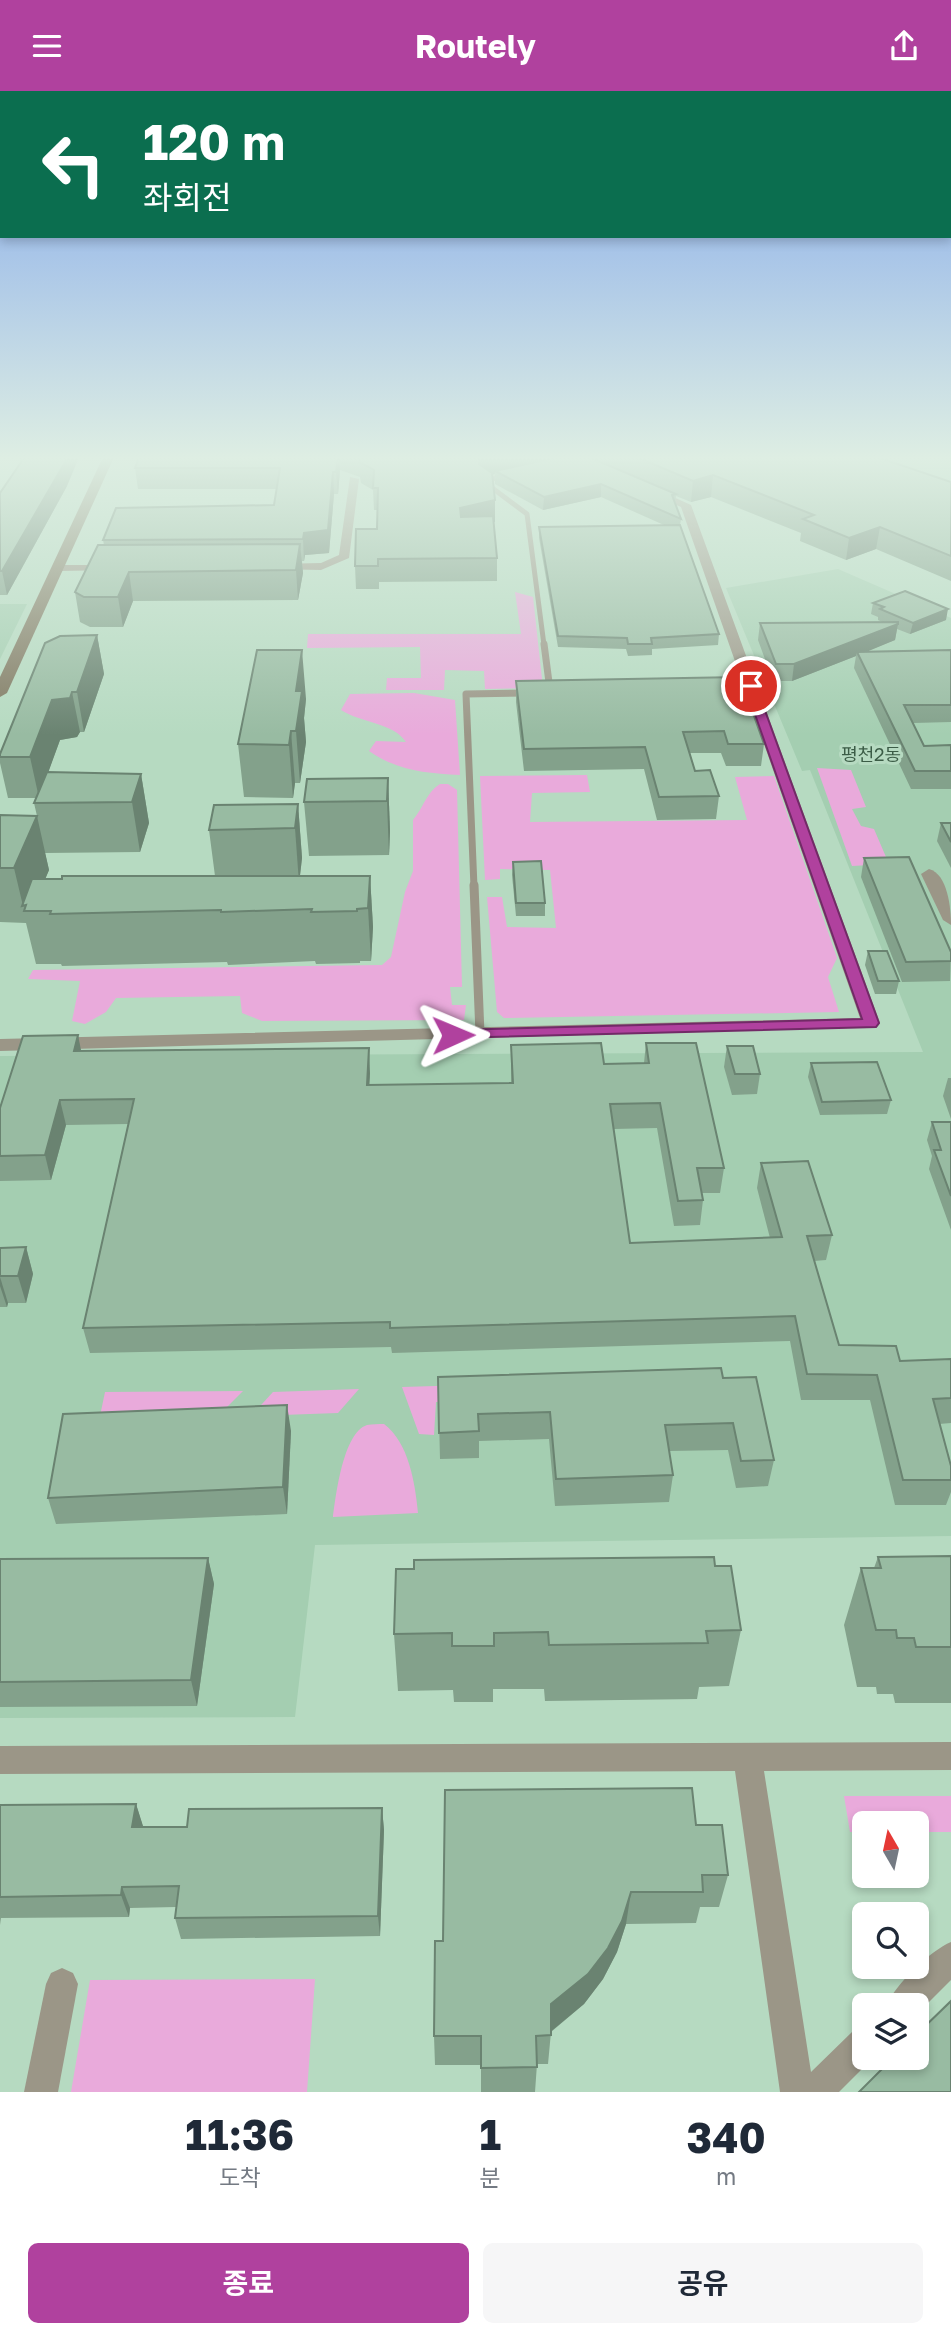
<!DOCTYPE html>
<html lang="ko">
<meta charset="utf-8">
<style>
:root{--surface:#fff;--page:#f6f6f7;--text:#1f2937;--muted:#747a83;--accent:#b0419e}
body{margin:0;font-family:"Golos Text","Noto Sans KR",sans-serif;background:var(--page);color:var(--text);height:100vh;display:flex;flex-direction:column;font-size:26px;white-space:nowrap}
*{box-sizing:border-box;margin:0}
p{font-size:23px;color:var(--muted)}
.icon{flex:none;width:38px;height:38px;fill:none;stroke:currentColor;stroke-width:2;stroke-linecap:round;stroke-linejoin:round}
.map{position:relative;height:2001px;overflow:hidden}
.side{display:flex;flex-direction:column;background:var(--surface);flex:1}
.side>*{flex:none}
.hud{position:absolute;left:0px;top:0px;width:952px;height:147px;box-shadow:0 4px 10px #0003;background:#0b6e4f;color:#fff;overflow:hidden}
.needle{width:46px;rotate:351deg}
.fabs{position:absolute;left:852px;top:1720px;display:grid;gap:14px}
.fabs a{display:grid;place-items:center;width:77px;height:77px;border-radius:10px;background:var(--surface);box-shadow:0 4px 10px #0003;font-size:35px}
.pin{position:absolute;display:grid;place-items:center;width:60px;height:60px;color:#fff;margin:-30px;border:4px solid #fff;border-radius:50%;box-shadow:0 2px 7px #0007}
.me{position:absolute;width:77px;margin:-38px;rotate:89deg;stroke-linejoin:round;filter:drop-shadow(0 0 5px #0008)}
.turn{display:flex;align-items:center;gap:24px;height:147px;padding:0 28px;font-size:32px}
.turn .icon{width:91px;height:91px;stroke-width:2.5}
.turn b{display:block;font-size:49px;line-height:60px}
.eta{display:flex;justify-content:space-evenly;align-items:center;height:119px;text-align:center}
.eta b{font-size:42px;font-weight:700;line-height:49px}
.button{display:flex;gap:14px;margin-top:auto;padding:14px 28px}
.button a{flex:1;height:80px;border-radius:10px;background:var(--accent);color:#fff;font-size:28px;font-weight:700;line-height:80px;text-align:center}
.button a+a{background:var(--page);color:var(--text)}
header{display:flex;justify-content:space-between;align-items:center;height:91px;padding:0 28px;background:var(--accent);color:#fff;font-size:32px;font-weight:700}
.map>svg:first-child{display:block}
.built{fill:#a4ceb1}
.green{fill:#e9aadb}
.lines{fill:none;stroke-linecap:round;stroke-linejoin:round}
.lane-far2{stroke:#9b9687;stroke-width:5}
.lane-far1{stroke:#9b9687;stroke-width:7}
.lane{stroke:#9b9687;stroke-width:9}
.street{fill:#9b9687;fill-rule:evenodd}
.secondary{fill:#817a63;fill-rule:evenodd}
.wall{fill:#83a18b}
.shaded-wall{fill:#6a8371}
.building{fill:#98bba2;stroke:#6a8371;stroke-width:2}
.route{fill:#b0419e;stroke:#722a67;stroke-width:2}
.labels{text-anchor:middle;stroke-width:6;stroke-linejoin:round;paint-order:stroke}
.far-quarter-label{font-size:18px;fill:#3b5c46;stroke:#b6dac1}
</style>
<header><svg class="icon" aria-label="menu" viewBox="0 0 24 24"><path d="M4 6h16M4 12h16M4 18h16"/></svg>Routely<svg class="icon" aria-label="share" viewBox="0 0 24 24"><path d="M12 15V3M7 8l5-5 5 5M5 13v7h14v-7"/></svg></header>
<div class="map">
<svg width="951" height="2001" viewBox="0 0 951 2001">
<rect width="100%" height="100%" fill="#b6dac1"/>
<g class="built">
<path d="M876 364H951V402L900 374Z"/>
<path d="M838 478 951 527V1445L315 1454 295 1626 0 1627V965L923 961 810 679 802 680 726 497Z"/>
<path d="M0 513H27L0 568Z"/>
</g>
<g class="green">
<path d="M515 501 533 506 543 597 485 598 484 580 445 579 444 599H386L387 587H421L420 556 307 557 308 543H521Z"/>
<path d="M414 602 455 609 460 684C425 682 398 680 369 660L376 650 406 651C394 632 361 632 341 619L350 603Z"/>
<path d="M817 677 851 679 866 716 852 718 861 735 874 738 889 773 852 775Z"/>
<path d="M587 684 590 701 532 702 530 731 747 729 735 686 774 685 837 867 828 886 839 921 504 927 497 921 487 806H502L507 836 556 837 550 779 500 778V788L485 789 480 685Z"/>
<path d="M440 693H448L457 699 462 896H450L452 914H466L464 929 262 930 242 922 240 905 116 907 106 921 85 933 72 930 80 890 28 888 33 879 382 874 391 866 405 801 413 780V729C424 716 426 702 440 693Z"/>
<path d="M661 1288 663 1304 436 1311 434 1344 419 1343 402 1296Z"/>
<path d="M359 1298 338 1322 251 1325 273 1301Z"/>
<path d="M243 1300 220 1323 100 1325 105 1301Z"/>
<path d="M384 1333C409 1352 415 1392 418 1422L333 1426C336 1404 343 1342 367 1334 372 1333 379 1333 384 1333Z"/>
<path d="M844 1705H951V1741H917V1732H864V1741H850Z"/>
<path d="M315 1888 307 2001H71L90 1889Z"/>
</g>
<g class="lines">
<path class="lane-far2" d="M508 384 483 390 527 423 544 554"/>
<g class="lane-far1">
<path d="M544 553 550 599"/>
<path d="M474 796 466 603 527 602"/>
</g>
<path class="lane" d="M474 794 480 943"/>
<g class="street">
<path d="M350 386 359 388 349 467 321 479 272 478 270 476 276 473 321 472 339 464Z"/>
<path d="M651 396 691 414 880 932 877 936 0 960V948L860 927 681 416 647 401V397Z"/>
<path d="M113 474 117 475V479L58 480 52 477 58 474Z"/>
<path d="M929 778C948 783 951 818 951 834L943 829 921 783Z"/>
<path d="M951 1651V1679L764 1680 811 1981 852 1941 864 1936V1967H873L839 2001H780L735 1680 0 1683V1655Z"/>
<path d="M951 1851V1889L917 1923V1914H887C894 1895 931 1859 951 1851Z"/>
<path d="M62 1877 73 1882 78 1893 58 2001H24L46 1893 51 1882Z"/>
</g>
<path class="secondary" d="M104 364H115L7 602 0 606V586Z"/>
</g>
<g class="wall">
<path d="M140 364H562V365L567 364H871L951 391V490L876 458 846 469 800 450 801 442 711 406 691 411 676 405 675 413 681 428 680 434 719 543 718 554 652 558V564L628 565 626 558 558 556 539 447V436L664 434 601 406 543 419 495 393V383L492 384 495 409V431H494L497 467V490L379 491V498H356L355 475 377 438V419H374L373 399 361 392 360 386 340 379 338 403H334L329 462 305 464 304 470H302L303 482 298 509 133 510 123 536H90L80 531 75 501 104 454 103 449 274 414 277 398H138L135 377Z"/>
<path d="M67 395 7 504H0V402Z"/>
<path d="M873 512 946 529 910 543 897 538 895 549 867 560 951 559V631L913 632 924 655 951 654V698H911L854 577 856 565 792 590H773L758 549 760 532 882 531 878 529V526L871 523Z"/>
<path d="M97 544 104 583 84 641H80L77 646 60 649 48 681 141 683 149 732 140 761 45 762 49 779 45 788 215 785 209 739 298 713 302 767 300 785H370L373 836 371 870H360V872L316 873 315 870 228 874 227 871 62 875 61 873H36L26 832 0 831V724L37 725 34 712 36 707H8L0 672V663Z"/>
<path d="M740 586 764 653 761 675H726L721 662H690L695 680 719 705 716 728 657 729 644 678 524 680 516 611V590Z"/>
<path d="M306 608 304 627 306 651 300 692H295L293 707 244 706 238 653Z"/>
<path d="M388 687 390 740 389 764 309 765 304 711Z"/>
<path d="M941 732H951V777L937 750Z"/>
<path d="M864 767 951 861 950 890 902 891 861 786Z"/>
<path d="M513 771 545 812V825H516L512 784Z"/>
<path d="M868 860 899 890 896 903H875L865 874Z"/>
<path d="M646 952 724 1077 720 1102H702L703 1109 700 1134 674 1135 657 1037 614 1038 630 1152 770 1147 757 1097 761 1072 832 1144 826 1169 814 1170 839 1254 900 1270 951 1268V1332L939 1333 951 1375V1401L946 1414H895L870 1309H801L790 1250 392 1262 391 1256 90 1262 83 1237 128 1033 66 1034 51 1089 0 1090V1017L81 960 370 982 369 994 511 992V954L604 973 644 972Z"/>
<path d="M727 955 760 983 757 1003 732 1004 724 976Z"/>
<path d="M811 972 891 1009 887 1023 820 1024 808 986Z"/>
<path d="M948 987H951V1028L943 1005Z"/>
<path d="M932 1031H951V1139L929 1078 932 1065 927 1049Z"/>
<path d="M26 1156 33 1183 26 1212H8L7 1216H0V1157Z"/>
<path d="M438 1286 723 1287 774 1369 768 1395 736 1397 728 1359 669 1360 673 1384 669 1411 555 1415 549 1348 479 1350V1367L440 1368Z"/>
<path d="M291 1340 287 1423 56 1433 48 1407Z"/>
<path d="M951 1465V1612H895L893 1603H877L876 1596H857L844 1534 861 1477H874L878 1466Z"/>
<path d="M208 1467 214 1493 197 1615 0 1616V1468Z"/>
<path d="M715 1475 741 1539 729 1595 699 1596 697 1608 545 1610 544 1598H493V1611H454L453 1599 398 1600 394 1543Z"/>
<path d="M136 1713 143 1736H187L382 1717 384 1739 380 1845 181 1848 175 1827 176 1816 130 1817 129 1826 1 1827 0 1834V1714Z"/>
<path d="M696 1734 728 1784 719 1816H700L696 1832 626 1833 617 1861 603 1888 584 1913 551 1941 548 1973H537L535 2001H481V1974H435L434 1945 443 1850Z"/>
</g>
<g class="shaded-wall">
<path d="M67 364H80L67 395 7 504 2 480Z"/>
<path d="M338 364H340V379L338 403 336 381Z"/>
<path d="M487 364H562V367L495 380V383L479 387V366Z"/>
<path d="M333 381 334 403 329 462 305 464 304 470 303 448 304 442Z"/>
<path d="M713 384 711 406 691 411 693 390Z"/>
<path d="M601 393V406L543 419 544 406Z"/>
<path d="M495 409V431L460 439V417Z"/>
<path d="M880 436 876 458 846 469 849 447Z"/>
<path d="M300 453 303 482 298 509 296 479Z"/>
<path d="M129 481 133 510 123 536 118 506Z"/>
<path d="M948 518 946 529 910 543 913 532Z"/>
<path d="M898 533 895 549 859 564 857 561 856 565 792 590 794 573Z"/>
<path d="M97 544 104 583 84 641 77 601Z"/>
<path d="M302 559 306 608 304 627 306 651 300 692 296 640V600Z"/>
<path d="M72 601 80 641 77 646 60 649 39 707 30 666 52 609Z"/>
<path d="M291 640 295 692 293 707 289 654Z"/>
<path d="M141 683 149 732 140 761 132 711Z"/>
<path d="M388 687 390 740 389 764 387 710Z"/>
<path d="M298 713 302 767 299 792 295 737Z"/>
<path d="M37 725 49 779 32 820 26 814 23 815 14 777Z"/>
<path d="M370 785 373 836 371 870 368 817Z"/>
<path d="M78 944 83 969 74 960Z"/>
<path d="M369 957 370 982 368 1019 367 994Z"/>
<path d="M60 1009 66 1034 51 1089 45 1064Z"/>
<path d="M26 1156 33 1183 26 1212 18 1185Z"/>
<path d="M0 1186 8 1212 7 1216 0 1195Z"/>
<path d="M287 1314 291 1340 287 1423 283 1396Z"/>
<path d="M208 1467 214 1493 197 1615 191 1589Z"/>
<path d="M136 1713 143 1735 139 1758 132 1736Z"/>
<path d="M382 1717 384 1739 380 1845 378 1825Z"/>
<path d="M122 1796 130 1817 129 1826 121 1804Z"/>
<path d="M631 1801 626 1833 617 1861 603 1888 584 1913 549 1942 551 1913Z"/>
</g>
<g class="building">
<path d="M26 364H67L64 373 2 480H0V402Z"/>
<path d="M140 364H338L336 381H333L328 439 304 442 303 448 103 449 116 417 274 414 280 377H135Z"/>
<path d="M357 364H487L479 366V373L492 382 495 409 460 417 461 426 493 425 497 467 378 468V475H355L356 438H377L378 397H373L374 379 360 371 359 365Z"/>
<path d="M567 364H584L676 403 672 404 681 428 601 393 544 406 495 380Z"/>
<path d="M632 364H871L951 391V465L880 436 849 447 803 428 814 424 713 384 693 390Z"/>
<path d="M680 434 719 543 651 547 652 553H628L627 547 558 545 539 436Z"/>
<path d="M300 453 296 479 129 481 118 506H84L75 501 98 454Z"/>
<path d="M905 500 948 518 913 532 880 518 884 516 873 512Z"/>
<path d="M898 531V533L794 573H776L760 532Z"/>
<path d="M97 544 77 601H72L70 607 52 609 30 666H0V663L45 552 60 545Z"/>
<path d="M257 559H302L296 600H302L296 640H291L289 654 238 653Z"/>
<path d="M951 559V614H904L924 655 951 654V680H915L857 561Z"/>
<path d="M740 586 764 653H728L724 640 683 641 695 680 710 679 719 705 659 706 645 656 524 658 516 590Z"/>
<path d="M47 681 141 683 132 711 34 712Z"/>
<path d="M388 687 387 710 304 711 307 688Z"/>
<path d="M298 713 295 737 209 739 214 714Z"/>
<path d="M0 724 37 725 14 777H0Z"/>
<path d="M941 732H951V751Z"/>
<path d="M909 766 951 861V870L906 871 864 767Z"/>
<path d="M541 770 545 812H516L513 771Z"/>
<path d="M62 785H370L368 817 357 818V820L311 821 312 818 221 821V819L50 823 51 820H24L26 814 22 815 32 788H62Z"/>
<path d="M868 860H887L899 890H878Z"/>
<path d="M78 944 74 960 369 957 367 994 513 992 511 954 601 952 604 973 649 972 646 952H696L724 1077H697L703 1109 678 1110 660 1012 610 1013 630 1152 782 1146 761 1072 808 1070 832 1144 807 1145 839 1254 896 1255 900 1270 951 1268V1307L933 1308 951 1375V1389H903L877 1284 807 1283 795 1225 390 1237V1231L83 1237 134 1008 60 1009 45 1064 0 1065V1017L23 945Z"/>
<path d="M727 955H753L760 983H735Z"/>
<path d="M877 971 891 1009 822 1011 811 972Z"/>
<path d="M932 1031H951V1105L934 1059H941Z"/>
<path d="M26 1156 18 1185H0V1157Z"/>
<path d="M721 1277 723 1287 756 1286 774 1369 741 1370 733 1332 665 1334 673 1384 556 1388 550 1321 478 1323 479 1340 439 1342 438 1286Z"/>
<path d="M287 1314 283 1396 48 1407 63 1323Z"/>
<path d="M951 1465V1556H916L914 1547H897L896 1539H876L861 1477H881L878 1466Z"/>
<path d="M714 1466 715 1475H731L741 1539 706 1540 708 1552 549 1554 548 1541 494 1542V1555H452V1542L394 1543 396 1478H414V1469Z"/>
<path d="M208 1467 191 1589 0 1591V1468Z"/>
<path d="M692 1697 696 1734H722L728 1784H702L703 1801H631L622 1830 608 1857 588 1883 551 1913V1944L536 1945 537 1976 481 1977V1945H434L435 1850H443L445 1699Z"/>
<path d="M136 1713 132 1736H187L189 1718 382 1717 378 1825 175 1827 179 1795 122 1796 121 1804 0 1806V1714Z"/>
<path d="M951 1910V2001H859L893 1967H917V1943Z"/>
</g>
<linearGradient id="sky" x2="0" y2="1"><stop stop-color="#7ea5ec"/><stop offset="0.57" stop-color="#deeee3"/><stop offset="1" stop-color="#deeee3" stop-opacity="0"/></linearGradient>
<rect width="951" height="644" fill="url(#sky)"/>
<path class="route" d="M751 592 756 595 879 932 876 936 448 947 446 944 453 939 862 928 745 595Z"/>
<g class="labels">
<g class="far-quarter-label">
<text x="871" y="670">평천2동</text>
</g>
</g>
</svg>
<div class="fabs">
<a><svg class="needle" viewBox="-14 -14 28 28"><path d="M0-13l5 13h-10z" fill="#e53935"/><path d="M0 13l5-13h-10z" fill="#747a83"/></svg></a>
<a><svg class="icon" aria-label="search" viewBox="0 0 24 24"><circle cx="10" cy="10" r="6"/><path d="M15 15l6 6"/></svg></a>
<a><svg class="icon" aria-label="layers" viewBox="0 0 24 24"><path d="M12 4l9 5-9 5-9-5zM3 14l9 5 9-5"/></svg></a>
</div>
<div class="pin" style="left:751px;top:595px;background:#d93025"><svg class="icon" aria-label="arrive" viewBox="0 0 24 24"><path d="M6 21V4h12l-3 4 3 4H6"/></svg></div>
<svg class="me" style="left:453px;top:944px" viewBox="-20 -20 40 40"><path d="M0-17L14 15 0 8-14 15z" fill="#b0419e" stroke="#fff" stroke-width="4"/></svg>
<div class="hud">
<div class="turn"><svg class="icon" aria-label="left" viewBox="0 0 24 24"><path d="M17 20v-9H6M10 6l-5 5 5 5"/></svg><div><b>120 m</b>좌회전</div></div>
</div>
</div>
<section class="side">
<div class="eta">
<div><b>11:36</b><p>도착</p></div>
<div><b>1</b><p>분</p></div>
<div><b>340</b><p>m</p></div>
</div>
<div class="button"><a>종료</a><a>공유</a></div>
</section>
